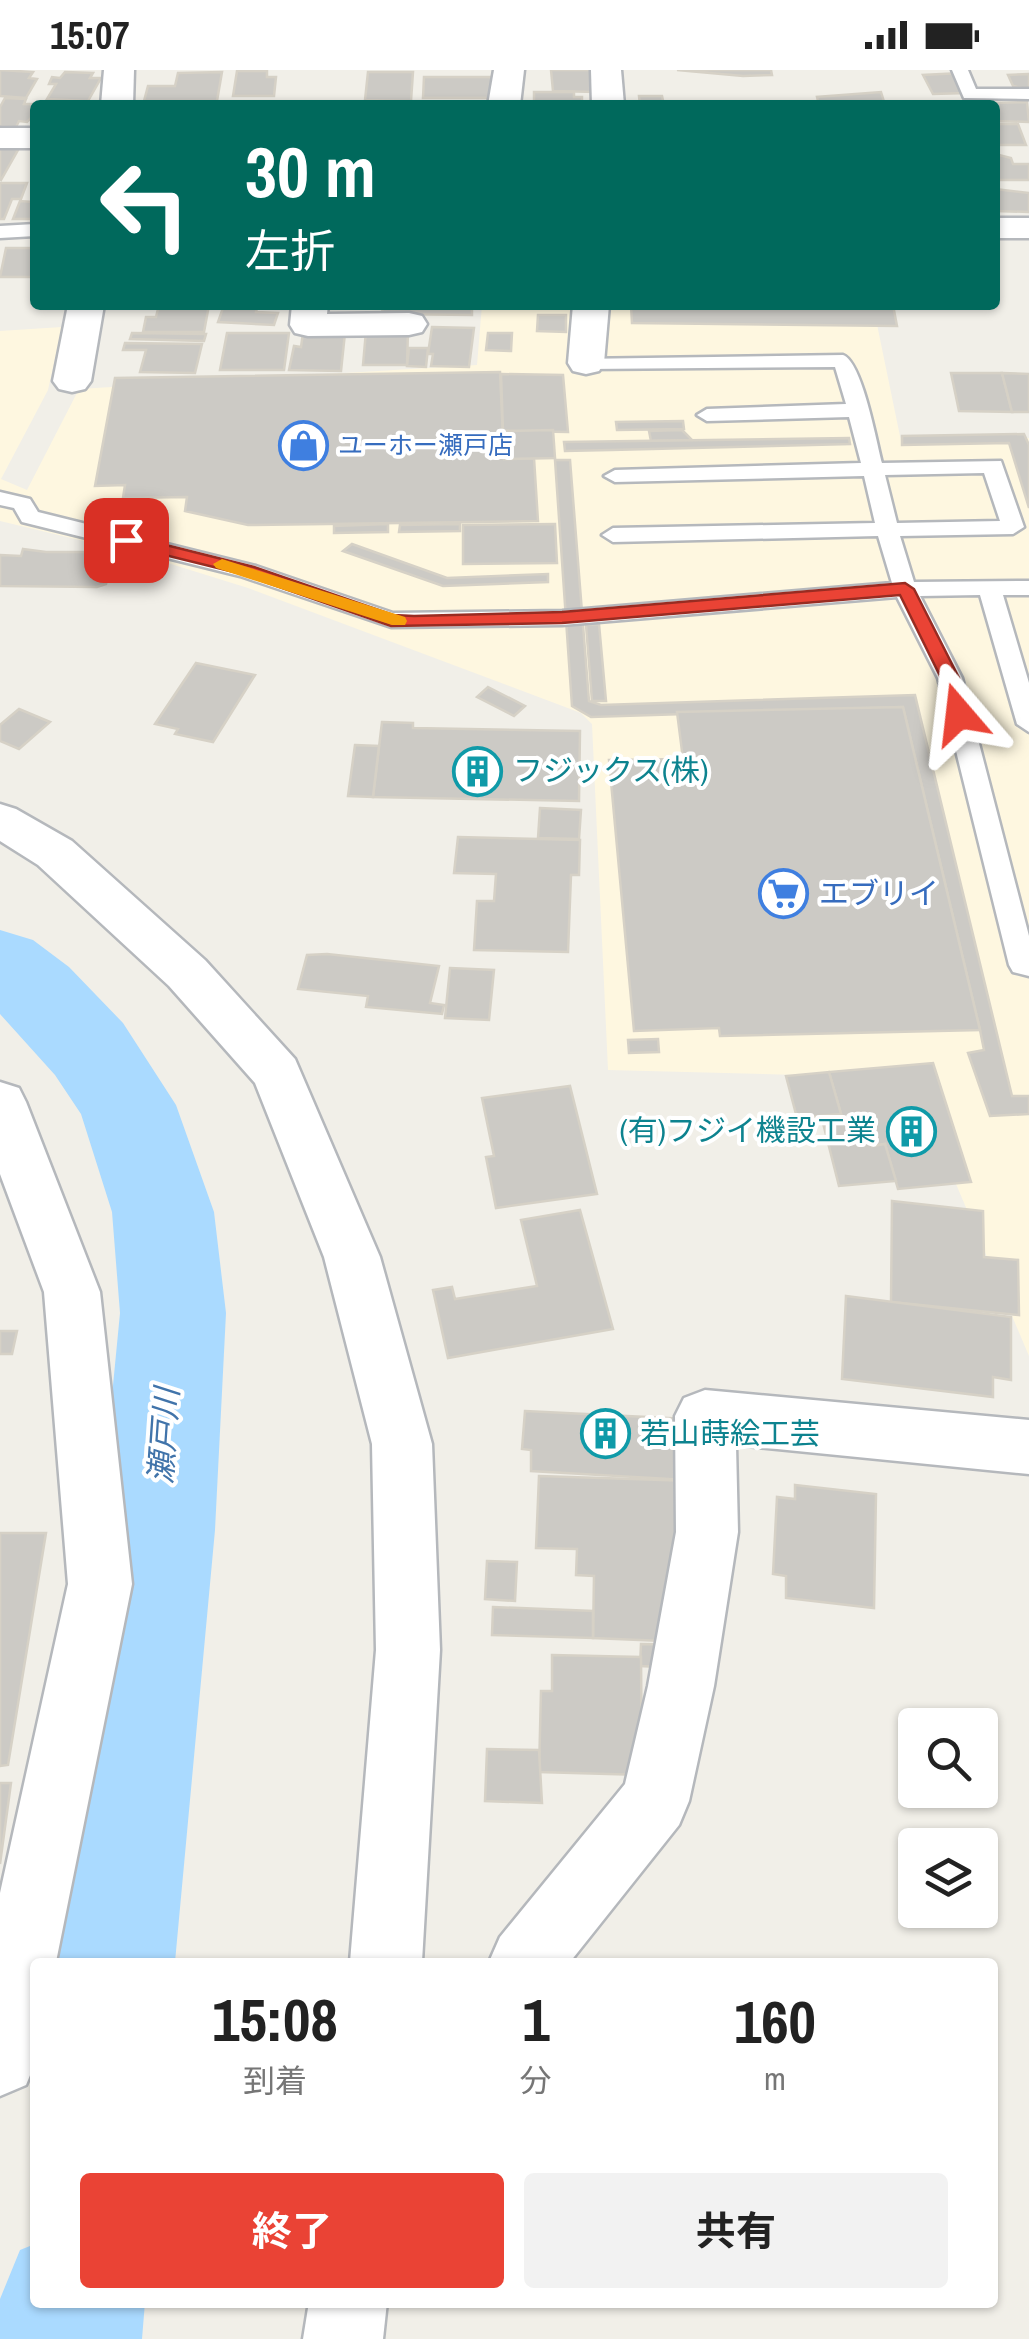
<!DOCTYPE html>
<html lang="ja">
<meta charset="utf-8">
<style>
:root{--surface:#fff;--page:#f2f2f2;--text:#222;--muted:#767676;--accent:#ea4335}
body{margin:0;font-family:"Archivo Narrow","Noto Sans JP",sans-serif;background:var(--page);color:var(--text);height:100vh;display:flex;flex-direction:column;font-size:38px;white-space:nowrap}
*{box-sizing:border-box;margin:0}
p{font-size:32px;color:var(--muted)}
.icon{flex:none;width:55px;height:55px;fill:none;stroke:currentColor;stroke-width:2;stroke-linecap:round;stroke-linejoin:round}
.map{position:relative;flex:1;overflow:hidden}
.details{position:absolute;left:30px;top:1888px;width:968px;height:350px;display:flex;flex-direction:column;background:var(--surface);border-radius:10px;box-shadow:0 2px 8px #0004}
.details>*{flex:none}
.hud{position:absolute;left:30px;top:30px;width:970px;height:210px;border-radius:10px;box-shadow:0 2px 8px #0004;background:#00695c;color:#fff;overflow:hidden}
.tools{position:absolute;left:898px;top:1638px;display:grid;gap:20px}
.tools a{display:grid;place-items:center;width:100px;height:100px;border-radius:10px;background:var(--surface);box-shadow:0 2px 8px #0004;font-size:50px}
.pin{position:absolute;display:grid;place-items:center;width:85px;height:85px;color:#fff;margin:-42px;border-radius:20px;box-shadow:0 5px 15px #0006}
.me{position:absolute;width:110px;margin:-55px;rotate:343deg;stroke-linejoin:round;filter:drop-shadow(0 0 8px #0008)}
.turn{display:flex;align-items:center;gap:35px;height:210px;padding:0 50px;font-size:45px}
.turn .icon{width:130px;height:130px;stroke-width:2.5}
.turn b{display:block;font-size:70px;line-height:85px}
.eta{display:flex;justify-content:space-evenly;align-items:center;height:170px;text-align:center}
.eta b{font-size:60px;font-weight:700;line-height:70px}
.button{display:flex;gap:20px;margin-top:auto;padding:20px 50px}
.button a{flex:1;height:115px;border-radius:10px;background:var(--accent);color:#fff;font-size:40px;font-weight:700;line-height:115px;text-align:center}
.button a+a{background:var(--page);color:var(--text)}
.status{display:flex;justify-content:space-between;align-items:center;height:70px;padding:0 50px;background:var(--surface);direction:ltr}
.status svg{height:28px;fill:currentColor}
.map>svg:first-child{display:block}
.commercial{fill:#fef7e0}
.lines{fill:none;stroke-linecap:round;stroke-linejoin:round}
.river{fill:#aadaff;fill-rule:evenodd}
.building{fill:#cccac5;stroke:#d6d1c6;stroke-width:2.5}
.service-casing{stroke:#b5b8bc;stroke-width:5}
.minor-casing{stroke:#b5b8bc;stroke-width:5}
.service{fill:#fff;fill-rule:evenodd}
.minor{fill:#fff;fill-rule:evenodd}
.route{fill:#ea4335;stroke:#982c22;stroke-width:2.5}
.slow{fill:#f59e0b}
.labels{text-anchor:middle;stroke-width:8;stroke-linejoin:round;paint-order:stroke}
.far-shop-label{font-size:25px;fill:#366cbe;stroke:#fff;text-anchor:start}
.culture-label{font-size:30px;fill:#0d838f;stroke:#fff;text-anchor:start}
.shop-label{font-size:30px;fill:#366cbe;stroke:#fff;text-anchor:start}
.water-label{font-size:32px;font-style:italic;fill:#4174aa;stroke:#fff}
</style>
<div class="status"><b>15:07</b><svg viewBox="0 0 49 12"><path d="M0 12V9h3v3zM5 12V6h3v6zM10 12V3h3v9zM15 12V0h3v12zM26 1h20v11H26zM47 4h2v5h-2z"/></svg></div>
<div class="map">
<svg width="1029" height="2269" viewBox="0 0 1029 2269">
<rect width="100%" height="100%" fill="#f1efe8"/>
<path class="commercial" d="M482 235H873L901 371 1029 368V1286L911 1008 608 1000 592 654 581 643 248 518 142 485 0 451V261L62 257 48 320 1 409 27 420 79 319 477 295Z"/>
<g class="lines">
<g class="river">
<path d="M0 860 33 870 69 897 123 953 176 1035 214 1142 226 1243 215 1460 175 1892H42L99 1460 120 1243 112 1142 81 1044 55 1005 0 944Z"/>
<path d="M35 2174V2232H145L142 2269H0V2229L20 2180Z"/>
</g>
</g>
<g class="building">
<path d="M0 0 33 2 29 8 37 9 26 28 0 26Z"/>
<path d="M551 0H596V22L553 21Z"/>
<path d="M677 0H771L772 5 743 6Z"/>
<path d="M237 1H267V7H276L274 26H233Z"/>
<path d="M65 2 93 3 90 8H101L88 31 47 29 56 14H49L52 7 60 8Z"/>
<path d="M222 2 217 31H144L148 16H175L178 3Z"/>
<path d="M368 2H413L411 31 365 30Z"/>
<path d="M961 3 967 23 933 24 923 5Z"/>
<path d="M1029 4V18H1022L1013 16 1008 5Z"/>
<path d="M424 7H495V28H423Z"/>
<path d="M534 22H574V27H582V33H534Z"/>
<path d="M881 22 885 35H819L817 27Z"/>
<path d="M639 26H662L664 35H640Z"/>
<path d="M5 28 26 29 24 34H40L35 35V44L27 52 19 51 16 57 0 56V37Z"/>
<path d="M1027 32 1029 52 995 51 999 46 993 33Z"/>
<path d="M995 54H1018L1026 75H995Z"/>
<path d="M0 75 18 80 1 110 0 109Z"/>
<path d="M995 84 1011 88 1013 94H1029V110H995Z"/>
<path d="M0 113H27L21 129H12L4 149H0Z"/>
<path d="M995 119 1029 123V142L996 141Z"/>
<path d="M35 125V149H13L20 131 33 132Z"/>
<path d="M6 178H35L33 207H0Z"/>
<path d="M159 235H209L204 262H143L146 247H156Z"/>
<path d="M224 235H258L256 242 278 243 274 255 218 252Z"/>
<path d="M383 235H472V245L382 244Z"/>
<path d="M631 235H893L897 256 632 253Z"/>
<path d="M538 245H566V262L537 261Z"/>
<path d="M432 257 474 258 469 297 431 296 433 284H428Z"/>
<path d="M366 261H408L407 295H363Z"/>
<path d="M132 263 206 264 204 271 130 269Z"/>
<path d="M227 263H289L284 300H220Z"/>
<path d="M303 263H345L341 301 289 300 294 276 301 277Z"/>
<path d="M488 263H512L511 281 486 280Z"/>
<path d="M125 273 202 274 195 303 140 302 146 280H123Z"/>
<path d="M409 278H428L426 297 407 296Z"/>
<path d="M500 302 504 389 534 388 538 451 248 455 185 441 187 427 123 428 125 415 95 416 115 308Z"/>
<path d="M951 303H1002L1012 342 959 341Z"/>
<path d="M1002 303 1029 304V342H1012Z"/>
<path d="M501 304 563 305 568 362 503 361Z"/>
<path d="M683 351 684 359 617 360 616 352Z"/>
<path d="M553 360 555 388 504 389 503 361Z"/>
<path d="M682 360 692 370 651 371 649 361Z"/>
<path d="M1024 364 1029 375V438L1009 373 902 375V366Z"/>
<path d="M849 368 850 374 611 380 565 381 564 372Z"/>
<path d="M555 390H570L589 631 601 635 915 625 1012 1026H1029V1044L990 1046 968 983 984 980 980 960 903 637 591 647 572 636Z"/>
<path d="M388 454V462L334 463V456Z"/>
<path d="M460 454V461L399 462 400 455Z"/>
<path d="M555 454 557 493 463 494V455Z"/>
<path d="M352 474 447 508 548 504V512L443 516 343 481Z"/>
<path d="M23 479 46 482H113L106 514 97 517 0 516V485L21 486Z"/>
<path d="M599 554 606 631H592L586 555Z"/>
<path d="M196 593 255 605 213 672 175 664 178 659 155 654Z"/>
<path d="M488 617 525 636 514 646 477 627Z"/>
<path d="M903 637 980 960 720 966 719 958 634 961 609 690 683 689 677 642Z"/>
<path d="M19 639 50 652 19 679 0 671V655Z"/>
<path d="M382 652 413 653V658L580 661 579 731 373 727Z"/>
<path d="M355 675 379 676 373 727 348 726Z"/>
<path d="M540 738 581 740 579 769 538 768Z"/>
<path d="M458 767 580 770 579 805H571L568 882 474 880 477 831H494L496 804 454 803Z"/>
<path d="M327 884 439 896 430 933 444 935 442 944 366 937 368 926 298 919 307 885Z"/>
<path d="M450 898 494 900 489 950 445 948Z"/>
<path d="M658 969 659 982 629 983 628 970Z"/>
<path d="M933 993 971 1112 898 1119 885 1074 872 1076 864 1045 842 1047 829 1002Z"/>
<path d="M829 1002 841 1044 797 1048 786 1006Z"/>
<path d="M570 1016 597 1124 496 1138 486 1087 494 1086 482 1028Z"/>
<path d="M864 1045 872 1076 885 1074 896 1111 839 1116 822 1049Z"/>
<path d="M892 1131 983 1141 984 1187 1018 1190 1019 1245 891 1232Z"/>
<path d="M580 1140 613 1259 448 1288 433 1220 452 1217 455 1229 537 1216 521 1150Z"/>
<path d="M846 1226 1011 1247V1310L993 1307V1327L842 1309Z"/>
<path d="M0 1261H17L12 1284H0Z"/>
<path d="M525 1341 687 1349 686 1410 531 1401V1380L522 1379Z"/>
<path d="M539 1406 724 1412 686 1572 593 1568 594 1506 576 1505 577 1479 536 1478Z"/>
<path d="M795 1415 876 1424 874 1538 786 1528V1506L773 1504 777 1427 795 1429Z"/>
<path d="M0 1463H46L8 1695 0 1696Z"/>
<path d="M487 1491 517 1492 515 1531 485 1529Z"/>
<path d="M493 1537 593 1541V1568L492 1565Z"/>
<path d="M641 1574 695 1575 682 1598 640 1596Z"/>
<path d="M552 1585 641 1587 642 1705 539 1702 541 1621H552Z"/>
<path d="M487 1679 539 1680 542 1733 485 1731Z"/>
<path d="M0 1713H11L0 1794Z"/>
</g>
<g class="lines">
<defs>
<g id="service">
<path d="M952 0H968L976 19H1029V29L964 28Z"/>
<path d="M35 154V166L0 168V156Z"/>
<path d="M843 285C862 292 876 370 882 393L1001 391 1024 457 1013 464 900 466 914 512 1029 511V525H1003L1029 613V662L1017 654 980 525 920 526 962 608 1029 866V906L1013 902 1009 895 938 608 897 527 562 555 391 557 240 506 22 452 14 438 0 435V422L30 429 38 442 256 496 393 543 562 541 892 513 878 466 613 472 602 465 613 458 875 453 864 406 615 412 604 406 615 400 861 393 849 347 707 351 697 345 707 339 846 334 835 297 586 299 576 293 579 289ZM984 403 1000 451 897 453 885 405Z"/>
</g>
<g id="minor">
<path d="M104 0H134L133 35H101Z"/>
<path d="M494 0H524L520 35H488Z"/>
<path d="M591 0H621L624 35H592Z"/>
<rect x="0" y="58" width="35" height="20"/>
<rect x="995" y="148" width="34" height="20"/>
<path d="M68 235H104L91 311 85 319 72 322 59 319 53 311Z"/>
<path d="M292 235H328L327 244 409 243 422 246 427 254 422 262 409 265 308 266 295 263 290 255Z"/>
<path d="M573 235H609L604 293 599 301 586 304 573 301 568 293Z"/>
<path d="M0 734 16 739 72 771 205 890 295 989 380 1187 432 1374 440 1580 422 1892H350L376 1580 372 1374 324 1187 255 1013 169 916 38 795 0 771Z"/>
<path d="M0 1012 19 1018 26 1032 100 1222 132 1514 56 1892H35V1993L26 2015 0 2026V1823L68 1514 44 1222 0 1104Z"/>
<path d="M705 1320 1029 1350V1404L736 1375 738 1462 714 1616 689 1731 679 1755 570 1892H489L500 1867 625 1714 648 1616 676 1462 675 1346 684 1328Z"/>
<path d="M309 2232H387L383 2269H303Z"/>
</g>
</defs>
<use href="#service" class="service-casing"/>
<use href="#minor" class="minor-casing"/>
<use href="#service" class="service"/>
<use href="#minor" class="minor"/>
</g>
<path class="route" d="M126 465 254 497 393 545 414 546 562 542 905 513 914 519 959 608 968 644 959 649 950 644 941 608 900 525 562 553 391 556 242 504 120 474 118 470Z"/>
<path class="slow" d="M222 489 405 547 407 551 405 555H392L216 498 213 494Z"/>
<defs>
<symbol id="shop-ring" viewBox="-11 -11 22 22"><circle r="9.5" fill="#fff" stroke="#3f7fe0" stroke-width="1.5"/><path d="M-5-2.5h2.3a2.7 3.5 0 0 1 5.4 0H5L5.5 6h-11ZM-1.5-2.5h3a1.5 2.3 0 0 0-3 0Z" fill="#3f7fe0"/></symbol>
<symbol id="building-ring" viewBox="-11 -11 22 22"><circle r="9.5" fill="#fff" stroke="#0f9aa8" stroke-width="1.5"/><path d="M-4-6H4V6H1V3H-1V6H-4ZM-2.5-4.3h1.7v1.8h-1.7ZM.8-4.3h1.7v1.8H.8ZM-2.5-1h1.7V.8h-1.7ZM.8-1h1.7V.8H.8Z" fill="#0f9aa8"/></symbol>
<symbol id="supermarket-ring" viewBox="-11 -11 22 22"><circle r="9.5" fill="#fff" stroke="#3f7fe0" stroke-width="1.5"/><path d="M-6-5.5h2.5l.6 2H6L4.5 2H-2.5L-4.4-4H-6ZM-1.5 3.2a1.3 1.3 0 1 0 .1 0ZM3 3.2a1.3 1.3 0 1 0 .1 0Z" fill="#3f7fe0"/></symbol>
</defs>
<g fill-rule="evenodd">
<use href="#shop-ring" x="276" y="348" width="55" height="55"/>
<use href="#building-ring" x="450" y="674" width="55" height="55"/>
<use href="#supermarket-ring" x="756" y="796" width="55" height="55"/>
<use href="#building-ring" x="884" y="1034" width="55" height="55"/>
<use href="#building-ring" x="578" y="1336" width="55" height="55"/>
</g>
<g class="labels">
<g class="far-shop-label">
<text x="338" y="384">ユーホー瀬戸店</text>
</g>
<g class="culture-label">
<text x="513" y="711">フジックス(株)</text>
<text x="876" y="1071" text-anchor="end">(有)フジイ機設工業</text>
<text x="640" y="1374">若山蒔絵工芸</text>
</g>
<g class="shop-label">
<text x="819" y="834">エブリイ</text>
</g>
<g class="water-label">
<text transform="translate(164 1366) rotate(-86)" y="11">瀬戸川</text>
</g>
</g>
</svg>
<div class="tools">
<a><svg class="icon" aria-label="search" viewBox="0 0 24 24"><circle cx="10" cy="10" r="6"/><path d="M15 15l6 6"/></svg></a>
<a><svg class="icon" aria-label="layers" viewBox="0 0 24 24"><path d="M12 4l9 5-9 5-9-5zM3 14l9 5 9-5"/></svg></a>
</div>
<div class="pin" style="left:126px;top:470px;background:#d93025"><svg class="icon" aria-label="arrive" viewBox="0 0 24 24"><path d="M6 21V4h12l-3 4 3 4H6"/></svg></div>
<svg class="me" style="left:959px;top:644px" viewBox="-20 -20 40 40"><path d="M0-17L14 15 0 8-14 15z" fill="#ea4335" stroke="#fff" stroke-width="4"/></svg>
<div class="hud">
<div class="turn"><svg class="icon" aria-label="left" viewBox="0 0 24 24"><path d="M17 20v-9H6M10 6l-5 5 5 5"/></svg><div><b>30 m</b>左折</div></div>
</div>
<section class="details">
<div class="eta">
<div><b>15:08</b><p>到着</p></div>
<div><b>1</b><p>分</p></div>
<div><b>160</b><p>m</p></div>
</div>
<div class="button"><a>終了</a><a>共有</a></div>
</section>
</div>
